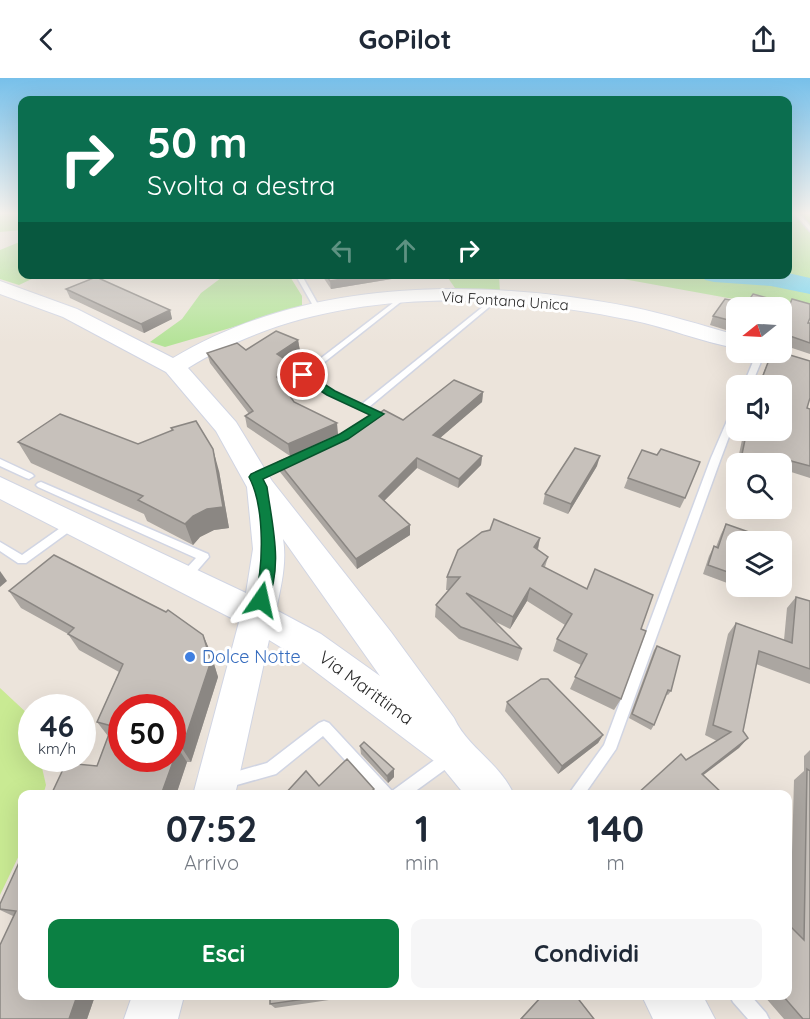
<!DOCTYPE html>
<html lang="it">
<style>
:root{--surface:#fff;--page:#f6f6f7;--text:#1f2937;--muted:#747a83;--accent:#0b8043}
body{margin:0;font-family:Quicksand,sans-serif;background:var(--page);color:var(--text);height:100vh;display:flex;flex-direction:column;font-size:22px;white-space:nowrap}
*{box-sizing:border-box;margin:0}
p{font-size:20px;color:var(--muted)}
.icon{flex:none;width:33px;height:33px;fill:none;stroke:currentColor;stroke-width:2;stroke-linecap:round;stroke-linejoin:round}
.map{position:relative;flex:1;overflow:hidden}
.drawer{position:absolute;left:18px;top:712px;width:774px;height:210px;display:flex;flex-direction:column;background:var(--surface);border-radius:12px;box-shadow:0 6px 24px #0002}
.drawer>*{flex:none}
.hud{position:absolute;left:18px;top:18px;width:774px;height:183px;border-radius:12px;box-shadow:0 6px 24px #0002;background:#0b6e4f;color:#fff;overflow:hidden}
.needle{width:39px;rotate:252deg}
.buttons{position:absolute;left:726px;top:219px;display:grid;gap:12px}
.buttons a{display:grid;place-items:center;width:66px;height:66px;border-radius:12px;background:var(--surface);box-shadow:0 6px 24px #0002;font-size:30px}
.speed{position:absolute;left:18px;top:616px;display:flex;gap:12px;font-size:30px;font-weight:700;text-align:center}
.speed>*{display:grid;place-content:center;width:78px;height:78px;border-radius:50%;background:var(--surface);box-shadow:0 6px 24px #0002;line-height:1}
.speed small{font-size:15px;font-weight:400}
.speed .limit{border:9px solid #d22;background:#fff;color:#111}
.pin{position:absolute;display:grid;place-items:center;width:51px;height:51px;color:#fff;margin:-26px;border:3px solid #fff;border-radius:50%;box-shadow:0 2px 6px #0007}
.me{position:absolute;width:66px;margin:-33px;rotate:11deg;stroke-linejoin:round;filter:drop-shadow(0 0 4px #0008)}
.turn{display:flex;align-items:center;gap:21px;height:126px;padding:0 30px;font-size:27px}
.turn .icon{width:78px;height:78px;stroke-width:2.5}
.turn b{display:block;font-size:42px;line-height:51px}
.lanes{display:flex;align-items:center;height:57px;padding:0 30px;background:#0003;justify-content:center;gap:30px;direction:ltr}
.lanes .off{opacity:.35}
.eta{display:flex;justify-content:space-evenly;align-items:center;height:102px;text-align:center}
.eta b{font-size:36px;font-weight:700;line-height:42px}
.action{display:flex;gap:12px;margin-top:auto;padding:12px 30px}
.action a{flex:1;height:69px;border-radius:12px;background:var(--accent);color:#fff;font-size:24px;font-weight:700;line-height:69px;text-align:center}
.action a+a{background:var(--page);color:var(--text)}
header{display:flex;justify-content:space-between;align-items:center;height:78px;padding:0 30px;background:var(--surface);font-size:27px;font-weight:700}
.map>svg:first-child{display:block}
.green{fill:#b4e398}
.pitch{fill:#c9ea93}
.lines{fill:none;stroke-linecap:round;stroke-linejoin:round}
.river{fill:#6ed2ee;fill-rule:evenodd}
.lane-casing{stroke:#d1d5e3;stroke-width:3}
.secondary-casing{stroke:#d1d5e3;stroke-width:2}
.lane{fill:#fff;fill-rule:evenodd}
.secondary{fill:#fff;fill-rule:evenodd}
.wall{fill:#aba6a1}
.shaded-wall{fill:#8b8783}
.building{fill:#c7c1bb;stroke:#8b8783;stroke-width:1.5;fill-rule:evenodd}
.route{fill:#0b8043;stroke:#07532c;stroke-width:1.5}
.shop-dot{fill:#3f7fe0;stroke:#fff;stroke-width:2}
.labels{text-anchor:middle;stroke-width:6;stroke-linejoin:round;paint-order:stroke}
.far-street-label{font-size:15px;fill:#2a2a2a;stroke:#fff}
.shop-label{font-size:18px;fill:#366cbe;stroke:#fff;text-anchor:start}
.street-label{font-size:18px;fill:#2a2a2a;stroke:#fff}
</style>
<header><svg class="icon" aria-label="back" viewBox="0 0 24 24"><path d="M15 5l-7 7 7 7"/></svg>GoPilot<svg class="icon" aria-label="share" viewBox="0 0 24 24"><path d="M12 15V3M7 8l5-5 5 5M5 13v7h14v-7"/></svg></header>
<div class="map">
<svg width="810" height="941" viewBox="0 0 810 941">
<rect width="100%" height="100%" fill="#ece4db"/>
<g class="green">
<path d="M0 134H22V152L0 154Z"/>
<path d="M788 134H810V230L728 220 601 197 788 196Z"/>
<path d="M22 163V196L40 197 19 207 0 201V172Z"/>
<path d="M225 197H289L302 218V229L165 269 150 264 182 241 201 215Z"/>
<path d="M446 197H499L500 214 457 213Z"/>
</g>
<path class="pitch" d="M0 610 30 638 32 681H40L46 707 43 717H22V771L0 817Z"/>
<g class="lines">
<path class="river" d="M788 195 810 200V216L771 208 714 204 705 202 701 196Z"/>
<defs>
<g id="lane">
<path d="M793 134H798L810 148V153Z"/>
<path d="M295 196H301L320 230 319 231H315Z"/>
<path d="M402 218 407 219 308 297 334 313 362 326 495 219 500 220 369 329 381 335V339L345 362H339V358L372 337 328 317 299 297Z"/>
<path d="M757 274H765L751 308H743Z"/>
<path d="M733 329H736V340L721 380 616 671 584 717H568L604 667 711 380Z"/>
<path d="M292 380 297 383 295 385 259 401H253L251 399 253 397Z"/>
<path d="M0 381 32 396 34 398 29 401 26 400 0 388Z"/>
<path d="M41 404 208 476 209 479 189 502H181L180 499 181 496 196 480 38 409 36 407 38 405Z"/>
<path d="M73 441 77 442 78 445 77 448 26 485H18L0 473V464L22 477Z"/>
<path d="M324 643 329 645 392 713 444 675 449 673 454 675 456 680 454 685 410 717H377L323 658 276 696 226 710 221 708 219 703 221 698 267 685 319 645Z"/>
<path d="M730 918H751L766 935 769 941H748L733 924Z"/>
</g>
<g id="secondary">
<path d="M0 203 77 231 173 280C308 199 481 200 631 229 666 236 701 247 736 257V270C701 264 667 249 631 242 485 212 318 209 188 290L236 344 272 403 391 554 454 640C467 669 501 686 514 717H465L442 689 295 578 269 562 235 717H193L239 544 0 421V399L246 515 253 471 247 409 216 353 166 294 63 239 0 216ZM283 461 380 598 321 556 276 532C281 509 287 484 283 461Z"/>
<path d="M132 918H184L178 941H124Z"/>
<path d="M642 918H703L715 941H653Z"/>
</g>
</defs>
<use href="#lane" class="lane-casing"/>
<use href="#secondary" class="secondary-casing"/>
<use href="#lane" class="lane"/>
<use href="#secondary" class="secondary"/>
</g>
<g class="wall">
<path d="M321 196H422L331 211Z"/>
<path d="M66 211 170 232 172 241 144 255 70 220Z"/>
<path d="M753 216 790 226 792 221 810 226V240L808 245H810V276L783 267 782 269V230H736V255L710 247 713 238 725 221 747 225Z"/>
<path d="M298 262 300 273 286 282 298 290 299 301 283 308 294 324 338 356 290 378 247 349 245 338 249 336 210 285 207 275 246 272Z"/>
<path d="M772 274 807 330 810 331V400L788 393 787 398 782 407V386H737L744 352H782V308H758Z"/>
<path d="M483 314 482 324 440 360 482 378 481 387 458 410 417 390 384 423 410 447V457L357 491 280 394 278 384 353 354 403 342Z"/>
<path d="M171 350 219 393 229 450 214 452 200 459 193 467 147 443 144 436 31 385 18 364 138 366 172 353Z"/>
<path d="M657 377 685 420 680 430 624 410 628 400Z"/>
<path d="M597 388 568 436 543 426 545 416Z"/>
<path d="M726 446 736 464V508H772L765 519 703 496 709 478 714 468 716 469 721 456Z"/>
<path d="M540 460 538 472 548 479 545 489 641 551 621 621 614 632 570 611 581 587 553 573 557 561 565 547 527 523 510 551 494 543 522 571 518 583 459 561 435 539 436 527 449 512H446L447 499Z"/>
<path d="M9 513 203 557 210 573 218 599 191 684H187L176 717H51L97 688 108 658 97 644 119 594 79 572 68 556 21 530Z"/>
<path d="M796 519 810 523V606L756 586 739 670 686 682 717 663 705 657 728 556 736 545 784 562 787 530Z"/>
<path d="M657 568 671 613 668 617 666 616 654 647 651 652 629 640 654 572Z"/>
<path d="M507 624 603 657 598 665 558 696 505 633Z"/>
<path d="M360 668 394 691V699L388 705 361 676Z"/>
<path d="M810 672V941H784L764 918H788L794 702 804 693V678Z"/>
<path d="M22 778V918H95L87 941H0L13 838 0 832V826Z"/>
<path d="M270 918H329V922L275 930 270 926Z"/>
<path d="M541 918H576L594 941H520Z"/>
</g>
<g class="shaded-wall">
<path d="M372 196H422L331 211 330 203Z"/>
<path d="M170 232 172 241 144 255 141 246Z"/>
<path d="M298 262 300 273 279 286 277 276Z"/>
<path d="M298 290 299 301 279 310 277 299Z"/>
<path d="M483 314 482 324 433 366V357Z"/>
<path d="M337 345 338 356 290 378 288 366Z"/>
<path d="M213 371 219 393 229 450 214 452 200 459 193 467 185 446 193 438 207 431Z"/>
<path d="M482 378 481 387 458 410 459 401Z"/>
<path d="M600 378 597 388 568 436 571 426Z"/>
<path d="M417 380V390L379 428V418Z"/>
<path d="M410 447V457L357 491 356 481Z"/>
<path d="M540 460 537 474 534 469Z"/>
<path d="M0 493 7 503 0 509Z"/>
<path d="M530 510 527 523 510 551 513 539Z"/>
<path d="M203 557 210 573 218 599 191 684 182 670Z"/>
<path d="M603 657 598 665 558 696 562 688Z"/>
<path d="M748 660 739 670 693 705 702 696Z"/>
<path d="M178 670 187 684 176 717H161Z"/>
<path d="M394 691V699L388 705 387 698Z"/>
<path d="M374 711 375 717H368Z"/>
<path d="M77 918H95L87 941H69Z"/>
</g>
<g class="building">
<path d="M325 196H372L330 203Z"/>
<path d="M96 199 170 232 141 246 66 211Z"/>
<path d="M753 216 790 226 792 221 810 226V240L808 245H810V265L787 257 784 262H782V230H736V244L713 238 725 221 747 225Z"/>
<path d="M276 253 298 262 277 276 298 290 277 299 294 324 337 345 288 366 245 338 253 333 207 275 237 265 246 272Z"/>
<path d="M772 274H780L810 283V320L807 330 810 331V388L791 383 787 398 782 396V386H754L741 381 747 352H782V308H759Z"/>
<path d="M454 302 483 314 433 357 482 378 459 401 417 380 379 418 410 447 356 481 278 384 349 352 353 354 384 332 403 342Z"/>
<path d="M60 336 138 366 173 352 171 350 196 343 213 371 223 429 207 431 193 438 185 446 138 422 143 418 18 364Z"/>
<path d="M575 370 600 378 571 426 545 416Z"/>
<path d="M661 371 700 384 685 420 628 400 642 372 657 377Z"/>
<path d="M494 441 540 460 534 469 548 479 542 488 587 511 595 491 653 517 641 551 646 553 621 621 575 599 587 576 557 561 572 536 530 510 513 539 466 515 522 571 461 549 436 527 460 499H447L458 472 482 454 490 452Z"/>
<path d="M726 446 777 464H736V497L708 487 714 468 718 470Z"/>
<path d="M54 477 166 534 168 532 203 557 211 583 182 670H178L161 717H51L66 685 97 688 112 648 97 644 123 586 68 556 74 550 9 513ZM122 630H172V681H122Z"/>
<path d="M796 519 810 523V591L759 573 743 653 748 660 702 696 724 717H636L681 676 686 682 731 654 713 647 736 545 792 565Z"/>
<path d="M657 568 680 578 671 613 668 612 654 647 632 636Z"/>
<path d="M541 601H548L603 657 562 688 507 624Z"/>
<path d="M364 664 394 691 387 698 360 668Z"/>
<path d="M347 681 374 711 368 717H284L306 693 319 708Z"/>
<path d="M807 691 810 693V941H803L783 918H788V846L804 862Z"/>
<path d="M22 778V918H77L69 941H0V867L16 833 0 831V826Z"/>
<path d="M270 918H326L270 926Z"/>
<path d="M542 918H576L594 941H521Z"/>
</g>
<linearGradient id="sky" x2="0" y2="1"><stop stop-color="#77c0ea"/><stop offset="0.51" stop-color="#f6f3ef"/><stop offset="1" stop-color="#f6f3ef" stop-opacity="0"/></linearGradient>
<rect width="810" height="265" fill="url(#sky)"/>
<path class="route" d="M299 295H307L335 313 384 336 348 361 263 401 267 409C272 446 284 491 266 526H256L254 522C264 490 265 429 249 399L251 396 340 356 370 337 327 317 299 299Z"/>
<circle class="shop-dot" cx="190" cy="579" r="6"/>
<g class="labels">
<g class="far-street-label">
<text transform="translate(505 223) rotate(4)" y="5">Via Fontana Unica</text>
</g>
<g class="shop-label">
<text x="202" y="585">Dolce Notte</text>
</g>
<g class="street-label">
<text transform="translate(366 610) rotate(36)" y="6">Via Marittima</text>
</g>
</g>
</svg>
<div class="buttons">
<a><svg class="needle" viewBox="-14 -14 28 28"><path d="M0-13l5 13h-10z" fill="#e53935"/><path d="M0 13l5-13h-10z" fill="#747a83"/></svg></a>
<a><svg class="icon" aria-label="sound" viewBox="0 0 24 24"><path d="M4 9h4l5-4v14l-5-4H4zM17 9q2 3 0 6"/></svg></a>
<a><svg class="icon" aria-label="search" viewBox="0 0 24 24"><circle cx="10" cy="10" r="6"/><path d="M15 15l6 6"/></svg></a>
<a><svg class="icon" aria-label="layers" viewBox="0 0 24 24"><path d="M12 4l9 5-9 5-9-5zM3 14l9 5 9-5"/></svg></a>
</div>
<div class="speed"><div>46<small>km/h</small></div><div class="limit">50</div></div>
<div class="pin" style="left:303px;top:297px;background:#d93025"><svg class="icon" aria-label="arrive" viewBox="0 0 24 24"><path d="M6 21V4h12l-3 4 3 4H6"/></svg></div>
<svg class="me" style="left:261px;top:522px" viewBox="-20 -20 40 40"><path d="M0-17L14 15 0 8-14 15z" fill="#0b8043" stroke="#fff" stroke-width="4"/></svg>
<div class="hud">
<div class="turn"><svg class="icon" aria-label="right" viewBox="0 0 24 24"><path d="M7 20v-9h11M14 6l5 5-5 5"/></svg><div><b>50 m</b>Svolta a destra</div></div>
<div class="lanes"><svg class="icon off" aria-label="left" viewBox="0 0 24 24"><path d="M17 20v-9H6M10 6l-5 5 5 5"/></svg><svg class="icon off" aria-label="ahead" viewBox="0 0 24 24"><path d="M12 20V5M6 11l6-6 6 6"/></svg><svg class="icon" aria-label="right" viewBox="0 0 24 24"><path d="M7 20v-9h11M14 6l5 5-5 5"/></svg></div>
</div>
<section class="drawer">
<div class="eta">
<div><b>07:52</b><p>Arrivo</p></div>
<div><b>1</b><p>min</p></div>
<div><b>140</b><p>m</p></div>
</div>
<div class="action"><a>Esci</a><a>Condividi</a></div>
</section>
</div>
